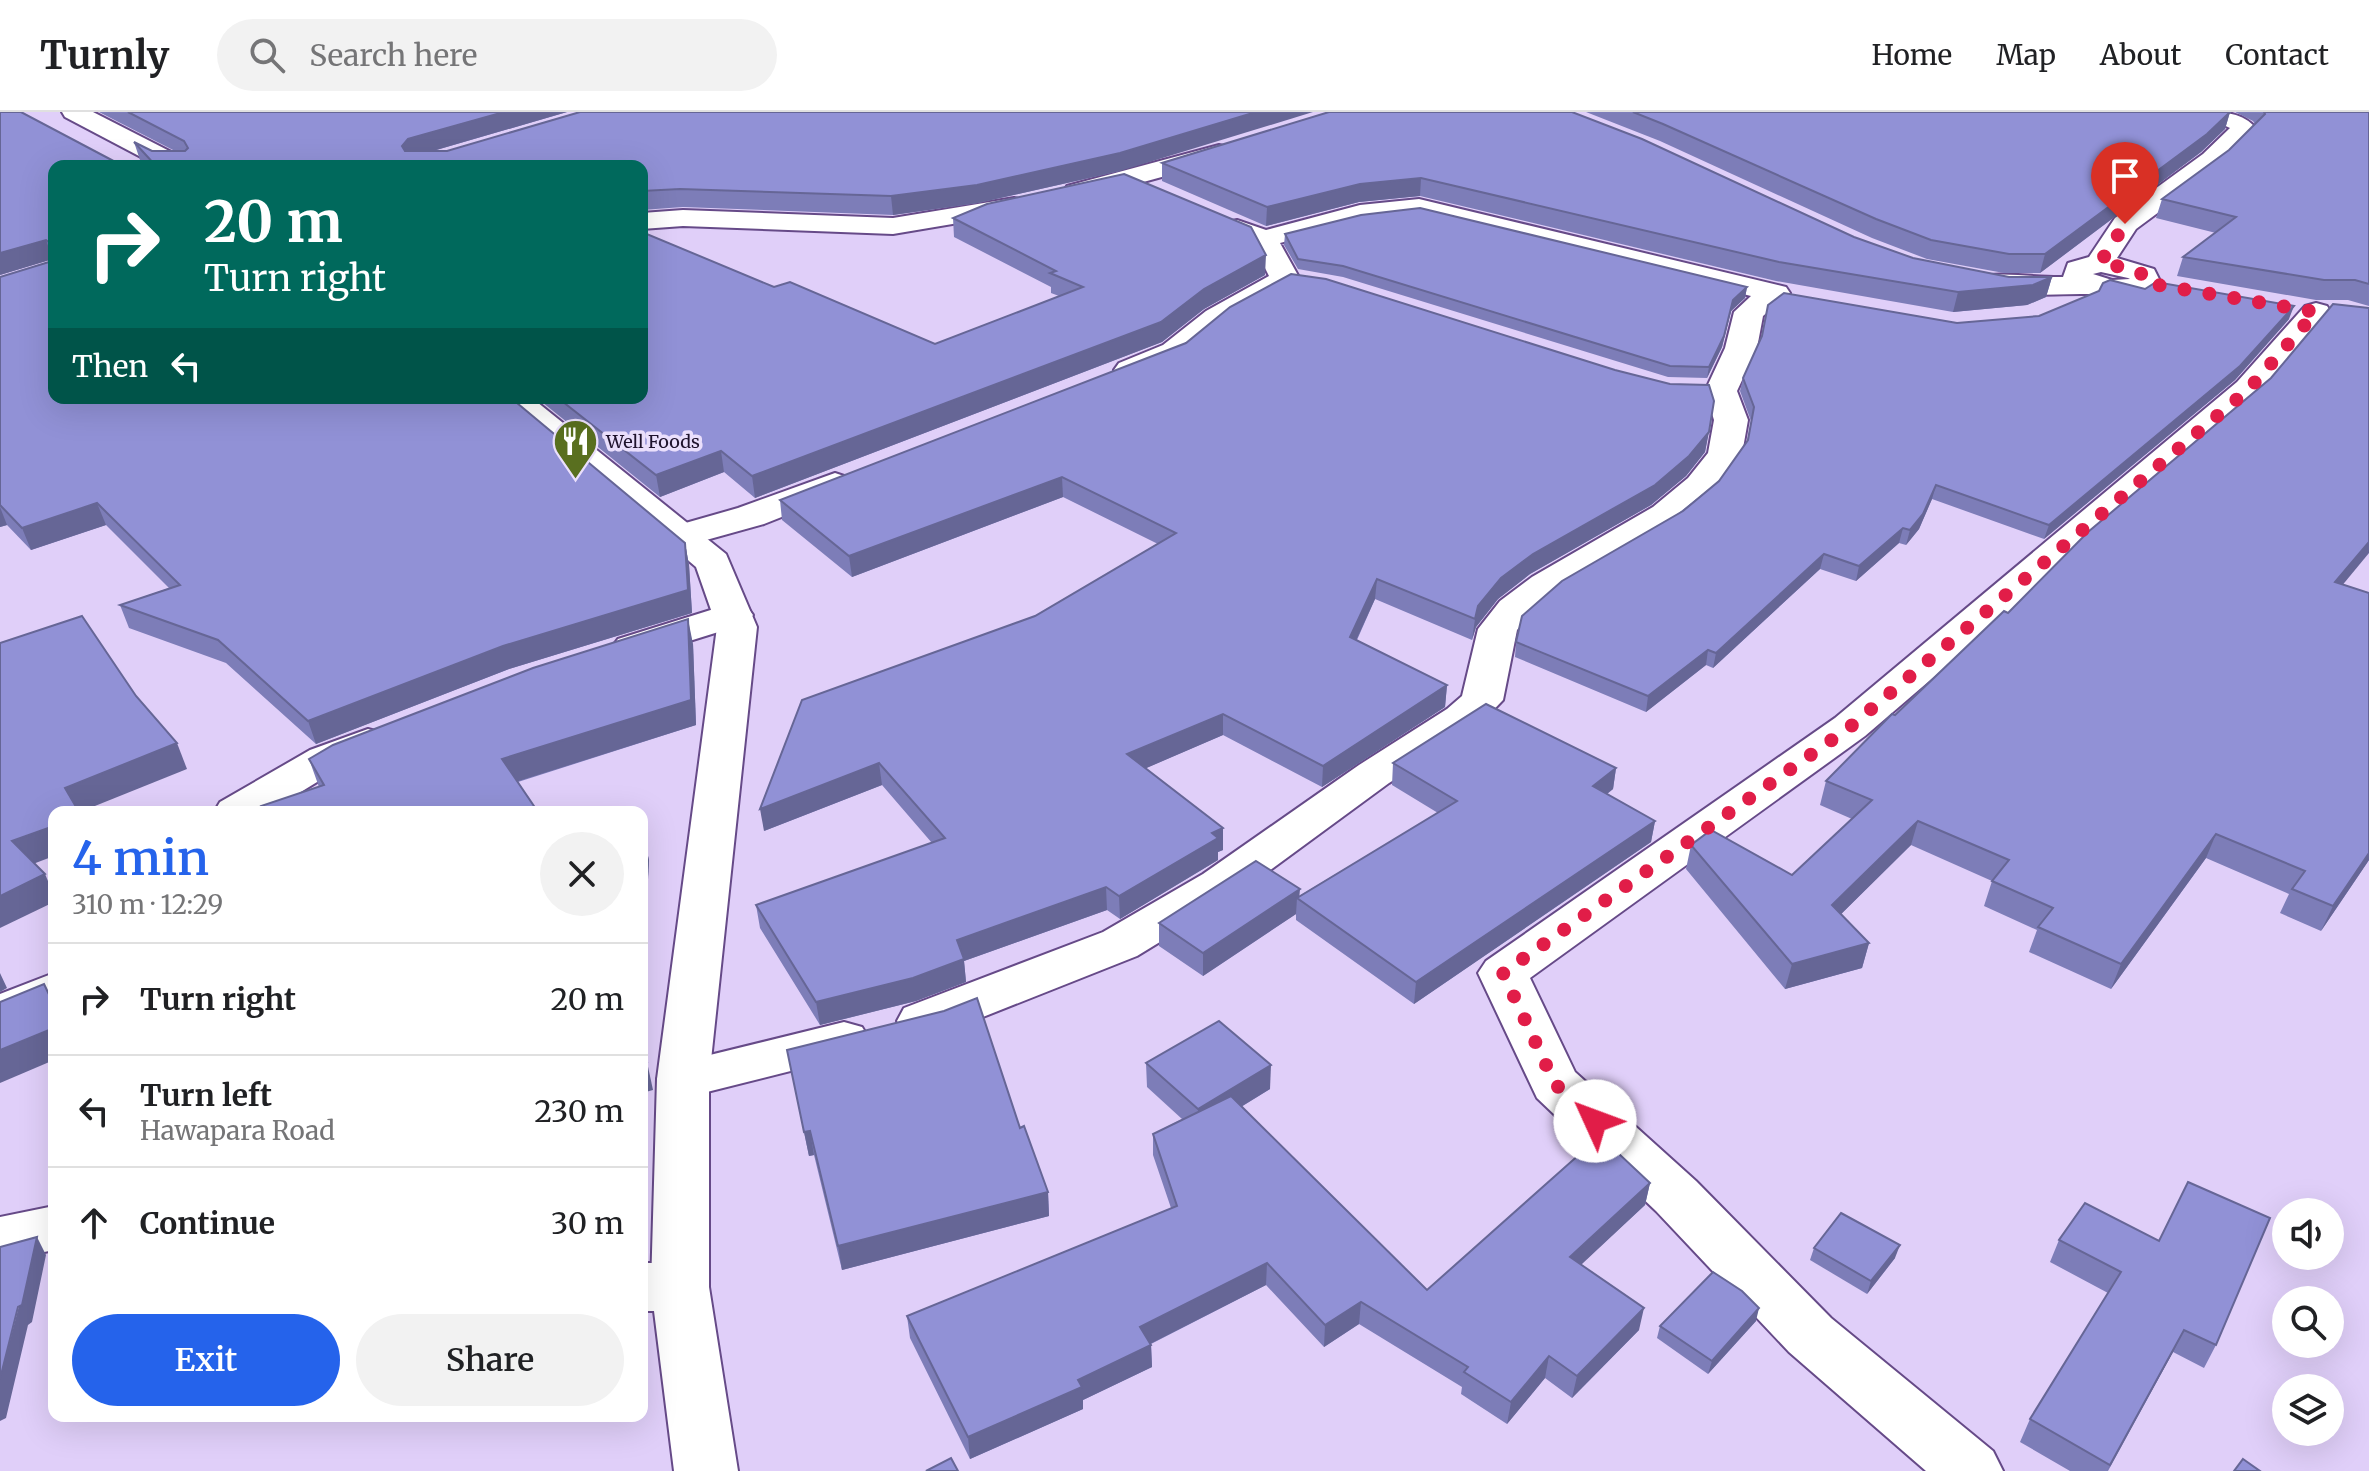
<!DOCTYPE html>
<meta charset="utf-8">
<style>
:root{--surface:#fff;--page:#f2f2f2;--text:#202124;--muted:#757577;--line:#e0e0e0;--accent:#2563eb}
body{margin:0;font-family:Merriweather,serif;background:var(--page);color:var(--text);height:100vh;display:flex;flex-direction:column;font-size:30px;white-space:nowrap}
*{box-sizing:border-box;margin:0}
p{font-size:26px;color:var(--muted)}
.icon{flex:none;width:44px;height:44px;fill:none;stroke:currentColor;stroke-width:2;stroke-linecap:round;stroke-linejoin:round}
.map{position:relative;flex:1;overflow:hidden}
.side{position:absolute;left:48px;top:694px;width:600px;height:616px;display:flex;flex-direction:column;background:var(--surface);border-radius:16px;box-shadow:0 8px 32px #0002}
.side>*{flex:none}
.banner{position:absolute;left:48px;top:48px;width:600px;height:244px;border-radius:16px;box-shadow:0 8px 32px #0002;background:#00695c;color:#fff;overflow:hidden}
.controls{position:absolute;left:2272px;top:1086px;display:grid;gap:16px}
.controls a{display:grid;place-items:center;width:72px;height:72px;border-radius:50%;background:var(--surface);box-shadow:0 8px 32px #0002;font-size:40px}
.pin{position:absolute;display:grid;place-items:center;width:68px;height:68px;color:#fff;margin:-82px -34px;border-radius:50% 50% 50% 0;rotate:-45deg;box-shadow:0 0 8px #0007}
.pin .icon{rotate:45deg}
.me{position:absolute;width:88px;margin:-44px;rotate:313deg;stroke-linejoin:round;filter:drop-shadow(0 0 6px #0008)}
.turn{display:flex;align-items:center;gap:28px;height:168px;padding:0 24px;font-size:36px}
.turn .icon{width:104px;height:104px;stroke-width:2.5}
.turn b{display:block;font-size:56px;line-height:68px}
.then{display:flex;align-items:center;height:76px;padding:0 24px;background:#0003;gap:16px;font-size:30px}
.round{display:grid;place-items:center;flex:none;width:84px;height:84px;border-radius:42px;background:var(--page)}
.headline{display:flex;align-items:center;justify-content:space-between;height:136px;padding:0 24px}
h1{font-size:48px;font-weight:600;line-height:60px;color:var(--accent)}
.button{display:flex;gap:16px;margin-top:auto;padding:16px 24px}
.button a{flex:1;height:92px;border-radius:48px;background:var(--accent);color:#fff;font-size:32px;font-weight:600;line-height:92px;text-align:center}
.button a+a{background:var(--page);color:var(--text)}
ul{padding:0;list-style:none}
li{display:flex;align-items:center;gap:24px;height:112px;padding:0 24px;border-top:2px solid var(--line)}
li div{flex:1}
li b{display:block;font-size:30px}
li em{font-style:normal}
header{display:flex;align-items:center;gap:48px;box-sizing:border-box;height:112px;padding:0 40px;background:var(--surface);border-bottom:2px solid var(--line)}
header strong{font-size:38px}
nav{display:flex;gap:44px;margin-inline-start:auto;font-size:28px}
.search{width:560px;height:72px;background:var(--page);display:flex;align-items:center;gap:20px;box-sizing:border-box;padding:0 28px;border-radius:44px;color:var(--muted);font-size:30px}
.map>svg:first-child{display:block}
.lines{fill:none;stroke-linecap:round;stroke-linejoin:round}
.minor-casing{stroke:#664a88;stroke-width:4}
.major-casing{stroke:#664a88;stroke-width:4}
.minor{fill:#fff;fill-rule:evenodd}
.major{fill:#fff;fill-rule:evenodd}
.wall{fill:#7d7db8}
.shaded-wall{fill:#666696}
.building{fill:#9191d6;stroke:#666696;stroke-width:2}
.route{stroke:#e11d48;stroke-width:14;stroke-dasharray:0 25.2}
.labels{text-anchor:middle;stroke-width:7;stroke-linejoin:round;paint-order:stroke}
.far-poi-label{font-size:18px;fill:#1f132d;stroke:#eadffc;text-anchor:start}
</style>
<header>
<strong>Turnly</strong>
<div class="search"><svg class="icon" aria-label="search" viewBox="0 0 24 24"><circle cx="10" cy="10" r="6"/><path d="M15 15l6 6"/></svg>Search here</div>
<nav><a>Home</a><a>Map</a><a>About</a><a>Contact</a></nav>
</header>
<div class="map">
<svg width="2369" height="1359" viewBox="0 0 2369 1359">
<rect width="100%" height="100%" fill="#e0cff9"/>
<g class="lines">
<defs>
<g id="minor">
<path d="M2203 0C2225 0 2242 0 2257 17L2221 54 2136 117 2117 146 2154 157 2161 171 2156 177C2132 190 2115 183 2090 182 2052 181 2015 187 1978 177L1973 171 1978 165C2000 159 2038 166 2063 165L2068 151 2089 145 2115 106 2203 42 2230 16 2206 5ZM2101 160 2128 166 2130 167 2112 168 2093 162Z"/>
<path d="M1219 33 1228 35 1232 41 1228 47 1077 88 1067 86 1063 80 1067 74Z"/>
<path d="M1014 86 1024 88 1028 94 1024 100 893 122 683 114 642 117V101L683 98 893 106Z"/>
<path d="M1419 87 1786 175 1790 181 1763 204 1757 236 1737 279 1748 308 1742 342 1714 382 1679 411 1558 481 1528 505 1517 518 1503 588 1477 615 1389 671 1235 784 1137 844 940 922 922 927 904 922 897 909 904 896 1103 820 1203 762 1359 653 1447 597 1462 584 1478 517 1500 489 1532 465 1653 395 1688 366 1708 341 1714 308 1705 279 1725 236 1734 200 1751 184 1419 103 1360 110 1280 131 1300 167 1295 173C1273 186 1250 197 1229 211 1198 231 1160 275 1119 265L1114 258 1119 251 1163 233 1206 199 1269 164 1253 132 1227 122 1223 116 1227 110 1237 108 1266 118 1360 93Z"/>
<path d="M2316 191 2327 194 2331 200 2261 284 1865 624 1530 866 1575 960 1696 1069 1831 1206 1993 1339 2003 1359H1926L1789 1240 1656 1099 1537 986 1478 861 1486 849 1835 606 2237 270 2305 194Z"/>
<path d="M835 361 847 365 853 372 847 379 764 412 681 435 668 432 663 424 668 416 738 396Z"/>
<path d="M733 491 747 495 753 503 747 511 632 547 618 543 612 535 618 527Z"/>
<path d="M368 617 383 621 389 630 383 639 340 656 268 700H214L220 690 310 638Z"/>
<path d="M54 861V898L0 920V882Z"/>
<path d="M844 910 862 915 870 928 862 941 683 986 665 980 657 967 665 954Z"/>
<path d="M54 1094V1138L0 1149V1105Z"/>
<path d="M642 1151H680L701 1158 709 1175 701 1192 680 1199H642Z"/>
</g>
<g id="major">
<path d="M62 0H93L187 48 191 54H158L65 5Z"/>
<path d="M496 286H532L726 442 757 515 709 967V1175L738 1359H674L651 1175 657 967 717 515 696 455Z"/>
</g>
</defs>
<use href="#minor" class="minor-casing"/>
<use href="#major" class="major-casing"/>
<use href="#minor" class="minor"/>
<use href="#major" class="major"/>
</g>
<g class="wall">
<path d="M99 0H567L433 39 1120 59 978 91 893 103 683 95 642 98V54H146L140 48 134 30 152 39H175Z"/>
<path d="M1329 0 1854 125 1913 146 2009 165H2052L2046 185 2027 193 1953 200 1776 169 1420 84 1359 90 1266 114 1162 69V51Z"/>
<path d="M1586 0H2230L2225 17 2201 40 2040 161H2004L1927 147 1872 126 1660 29Z"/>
<path d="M2235 0H2369V194L2348 188H2316L2177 164 2183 145 2216 121 2156 106 2162 87 2229 38 2255 12 2253 9Z"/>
<path d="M123 54 685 431 689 453 692 501 509 557 316 632 226 551 129 516 120 493 169 476 106 413 31 438 7 413 0 415V165L49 150V148L0 163Z"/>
<path d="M953 106 1265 163 1204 197 1162 230 755 386 724 360 660 385 537 286H642L774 175 935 232 1059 184 1051 181V175L954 125Z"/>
<path d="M1285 122 1747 175 1745 186 1731 199 1722 235 1707 266 1668 265 1343 165 1298 157 1284 133Z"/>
<path d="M2145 177 2289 207 2235 268 2044 427 1932 387 1919 417 1906 433 1899 431 1856 469 1820 457 1713 556 1706 553 1646 600 1515 545 1516 530 1719 369 1747 329 1751 309 1740 279 1743 266 1957 211 2039 204Z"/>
<path d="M1714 289 1705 340 1686 364 1651 393 1530 462 1498 487 1476 515 1472 528 1375 487 1357 528 1447 573 1445 595 1322 675 1223 623 1146 656 1223 738 1218 740V748L1120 807 1107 798 964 849 966 870 916 889 820 913 760 816 756 793 932 731 882 673 764 719 1035 504 1158 432 1063 385 852 465 782 408 780 388Z"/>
<path d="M2342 473 2369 481V748L2321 819 2280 801 2289 782 2206 746 2111 877 2029 840 2037 818 1984 794 1992 769 1911 733 1841 802 1869 831 1862 856 1785 877 1686 757 1691 733 1792 763 1852 707 1820 693 1826 669 1895 603 2008 501Z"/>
<path d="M693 532 696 613 518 670 538 700H264L261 694 319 675 309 647Z"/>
<path d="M1393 651 1616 656 1613 677 1607 682 1655 709 1651 730 1414 892 1296 808V802L1203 864 1159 834V811L1299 784 1438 701 1392 673Z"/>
<path d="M642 722 649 748 646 804H642Z"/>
<path d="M787 938 1020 1016 1048 1080 1049 1104 842 1158 814 1043 809 1044Z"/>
<path d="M1146 951 1270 977 1241 995 1427 1178 1650 1071 1645 1093 1581 1152 1639 1218 1572 1286 1545 1266 1507 1312 1461 1282 1462 1275 1359 1212 1324 1235 1266 1173 1151 1232 1152 1255 1083 1288V1297L970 1347 910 1226 907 1204 1171 1096 1153 1043V1022L1182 1007 1147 975Z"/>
<path d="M2085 1091 2216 1233 2204 1256 2173 1240 2108 1359H2070L2020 1330 2030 1307 2108 1181 2050 1150 2059 1128Z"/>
<path d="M1814 1136 1895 1146 1867 1182 1810 1148Z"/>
<path d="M1756 1209 1708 1262 1657 1226 1660 1214Z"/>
</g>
<g class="shaded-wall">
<path d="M504 0H567L412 45 406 52 402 34 408 27Z"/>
<path d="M1256 0H1313L1120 59 978 91 893 103 891 84Z"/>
<path d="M2230 0 2225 17 2201 40 2040 161 2045 142Z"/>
<path d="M1421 66 1420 84 1359 90 1266 114 1267 95 1360 72Z"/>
<path d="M46 128 53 147 0 163V141Z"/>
<path d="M1266 143 1265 163 1204 197 1162 230 755 386 752 364 1204 177Z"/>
<path d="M2052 165 2046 185 2027 193 1953 200 1958 180Z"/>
<path d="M1747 175 1745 186 1731 199 1722 235 1707 266 1709 255 1733 188Z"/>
<path d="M2294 194 2289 207 2235 268 2044 427 2049 413Z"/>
<path d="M1709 320 1705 340 1686 364 1651 393 1530 462 1498 487 1476 515 1472 528 1475 507 1478 494 1501 466 1533 442Z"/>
<path d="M721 339 724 360 660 385 656 363Z"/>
<path d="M1062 365 1063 385 852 465 849 444Z"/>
<path d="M1936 373 1932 387 1919 417 1906 433 1910 418Z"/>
<path d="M97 391 106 413 31 438 22 416Z"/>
<path d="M0 395 7 413 0 415Z"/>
<path d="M1903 416 1899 431 1856 469 1859 454Z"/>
<path d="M2369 430V441L2326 493 2335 470Z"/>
<path d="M685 431 689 453 692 501 509 557 316 632 308 609Z"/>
<path d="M1824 442 1820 457 1713 556 1716 541Z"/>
<path d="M1377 467 1375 487 1348 546 1350 525Z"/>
<path d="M688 507 693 532 696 613 509 672 502 647Z"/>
<path d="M1708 538 1706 553 1646 600 1648 584Z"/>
<path d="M1447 573 1445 595 1322 675 1323 654Z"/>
<path d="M1223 602V623L1128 664 1127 642Z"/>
<path d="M177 631 187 657 80 700H76L65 676Z"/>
<path d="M879 651 882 673 764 719 760 697Z"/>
<path d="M1616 656 1613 677 1589 696 1593 674Z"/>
<path d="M1655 709 1651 730 1414 892 1416 870Z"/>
<path d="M1918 709 1911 733 1826 817 1832 793Z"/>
<path d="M54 714V744L25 755 12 729Z"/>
<path d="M1223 716V738L1218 740V748L1120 807 1119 784 1212 721Z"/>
<path d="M643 722 649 748 646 804 642 786Z"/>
<path d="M2216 722 2206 746 2111 877 2121 852Z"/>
<path d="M2369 741V748L2321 819 2333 794Z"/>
<path d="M45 762 54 783V790L0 816V784Z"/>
<path d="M1106 775 1107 798 964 849 966 870 916 889 820 913 816 890 957 828Z"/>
<path d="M1300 777 1299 788 1297 786 1296 802 1203 864V841Z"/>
<path d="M1869 831 1862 856 1785 877 1792 852Z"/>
<path d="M0 861 7 876 0 880Z"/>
<path d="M54 916V948L0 971V938Z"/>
<path d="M647 950 653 978 642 981V952Z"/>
<path d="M1271 953 1270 977 1198 1021V997Z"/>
<path d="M810 1019 814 1043 809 1044 804 1020Z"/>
<path d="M1650 1071 1645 1093 1566 1167 1570 1145Z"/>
<path d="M1048 1080 1049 1104 842 1158 838 1134Z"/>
<path d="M37 1125 46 1143 32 1210 28 1213 6 1306 0 1309V1267Z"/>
<path d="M1900 1133 1895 1146 1867 1182 1871 1169Z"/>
<path d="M1267 1151 1266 1173 1140 1237V1215Z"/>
<path d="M1361 1190 1359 1212 1324 1235 1325 1213Z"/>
<path d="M1644 1196 1639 1218 1572 1286 1577 1264Z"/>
<path d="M1759 1196 1756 1209 1708 1262 1712 1249Z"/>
<path d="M2184 1218 2173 1240 2107 1359 2110 1353Z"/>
<path d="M1151 1233 1152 1255 1083 1288V1297L970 1347 968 1325 1078 1268Z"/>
<path d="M1549 1244 1545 1266 1507 1312 1511 1290Z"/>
</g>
<g class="building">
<path d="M0 0H21L123 54H54V286H511L685 431 688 478 503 534 308 609 218 528 120 493 180 473 97 391 22 416 0 393V165L49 150 50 131 46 128 0 141Z"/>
<path d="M128 0H504L408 27 402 34 405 39H447L580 0H1256L1120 41 977 73 891 84 680 77 642 79V54H156L134 30 152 39H185L188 36 184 29Z"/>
<path d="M1329 0H1572L1642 27 1854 125 1913 146 2009 165H2052L2033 173 1958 180 1779 150 1421 66 1360 72 1267 95 1162 51Z"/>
<path d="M1633 0H2230L2207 22 2045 142H2009L1931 128 1876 107 1663 12Z"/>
<path d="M2264 0H2369V172L2355 168H2324L2183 145 2236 105 2162 87 2229 38 2265 2Z"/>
<path d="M1124 62 1251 115 1266 143 1204 177 1161 210 752 364 721 339 656 363 558 286H642V120L774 175 790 170 935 232 1083 175 1050 161 1056 159 953 106 987 92Z"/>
<path d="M1420 96 1747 175 1733 188 1724 224 1709 255 1670 254 1343 154 1298 147 1285 122 1361 103Z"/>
<path d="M1291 162 1326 167 1615 258 1670 272 1709 273 1714 289 1709 320 1689 344 1655 373 1533 442 1501 466 1478 494 1475 507 1377 467 1350 525 1447 573 1323 654 1223 602 1127 642 1223 716 1212 721 1218 726 1119 784 1106 775 957 828 964 847 913 866 816 890 756 793 945 726 879 651 760 697 802 588 1035 504 1176 421 1062 365 849 444 780 388 1186 231 1230 195Z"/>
<path d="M2110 168 2145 177 2156 170 2294 194 2240 254 2049 413 1936 373 1923 402 1910 418 1903 416 1859 454 1824 442 1716 541 1708 538 1648 584 1516 530 1522 504 1562 469 1683 399 1719 369 1748 328 1754 295 1743 266 1762 224 1768 193 1784 181 1957 211 2039 204 2099 179 2103 171Z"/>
<path d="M2333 192 2369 196V430L2335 470 2369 481V741L2333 794 2292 777 2305 759 2216 722 2121 852 2038 815 2053 796 1992 769 2009 748 1918 709 1832 793 1869 831 1792 852 1691 733 1711 718 1792 763 1872 688 1826 669 1892 602 1895 603 2004 499 2008 501 2088 420 2271 266Z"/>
<path d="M82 504 136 584 177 631 65 676 79 700H54V714L12 729 45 762 0 784V531Z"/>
<path d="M688 507 691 588 502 647 538 700H264L261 694 324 673 309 647 333 633 533 556Z"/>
<path d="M1486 592 1616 656 1593 674 1655 709 1416 870 1297 786 1457 689 1393 651Z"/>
<path d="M1256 749 1300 777 1203 841 1159 811Z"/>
<path d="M44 872 54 893V916L0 938V890Z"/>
<path d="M977 886 1020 1016 1024 1014 1048 1080 838 1134 810 1019 804 1020 787 938 944 899Z"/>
<path d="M1219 909 1271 953 1198 997 1146 951Z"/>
<path d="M642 937 647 950 642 952Z"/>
<path d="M1231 984 1427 1178 1600 1024 1650 1071 1570 1145 1644 1196 1577 1264 1549 1244 1511 1290 1464 1260 1468 1255 1361 1190 1325 1213 1267 1151 1140 1215 1151 1233 1078 1268 1082 1275 968 1325 907 1204 1177 1094 1153 1022Z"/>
<path d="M2188 1070 2270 1106 2216 1233 2184 1218 2110 1353 2030 1307 2121 1160 2059 1128 2085 1091 2159 1129Z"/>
<path d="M1841 1101 1900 1133 1871 1169 1814 1136Z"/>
<path d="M37 1125 22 1193 18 1195 0 1267V1135Z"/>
<path d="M1713 1160 1742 1179 1759 1196 1712 1249 1660 1214Z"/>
<path d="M951 1346 958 1359H926Z"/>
<path d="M2243 1347 2260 1359H2234Z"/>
</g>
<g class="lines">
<path class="route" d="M1595 1009 1555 972 1503 861 1850 615 2249 277 2316 200 2146 171 2144 163 2127 156 2100 151 2125 112"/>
</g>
<defs>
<symbol id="restaurant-pin" viewBox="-11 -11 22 30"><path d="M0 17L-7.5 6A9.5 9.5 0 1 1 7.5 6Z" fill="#596f1f" stroke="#eadffc"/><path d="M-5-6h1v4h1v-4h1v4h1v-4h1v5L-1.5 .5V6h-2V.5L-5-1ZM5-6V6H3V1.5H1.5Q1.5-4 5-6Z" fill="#fff"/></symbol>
</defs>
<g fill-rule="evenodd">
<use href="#restaurant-pin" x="550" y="304" width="51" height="69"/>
</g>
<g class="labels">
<g class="far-poi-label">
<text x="606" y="336">Well Foods</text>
</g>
</g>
</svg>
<div class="controls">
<a><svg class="icon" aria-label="sound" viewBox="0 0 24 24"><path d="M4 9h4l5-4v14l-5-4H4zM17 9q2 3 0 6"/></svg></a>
<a><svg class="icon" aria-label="search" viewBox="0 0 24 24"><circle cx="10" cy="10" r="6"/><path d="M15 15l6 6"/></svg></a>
<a><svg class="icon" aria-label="layers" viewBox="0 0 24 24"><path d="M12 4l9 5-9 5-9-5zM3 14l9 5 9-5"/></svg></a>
</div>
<div class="pin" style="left:2125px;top:112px;background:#d93025"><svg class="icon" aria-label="arrive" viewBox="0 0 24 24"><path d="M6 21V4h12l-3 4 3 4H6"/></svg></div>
<svg class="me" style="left:1595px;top:1009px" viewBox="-20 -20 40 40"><circle r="19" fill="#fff"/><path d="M0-13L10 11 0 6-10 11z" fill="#e11d48"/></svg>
<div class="banner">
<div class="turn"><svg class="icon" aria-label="right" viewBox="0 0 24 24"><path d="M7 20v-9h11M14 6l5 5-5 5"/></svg><div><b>20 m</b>Turn right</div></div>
<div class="then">Then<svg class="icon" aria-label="left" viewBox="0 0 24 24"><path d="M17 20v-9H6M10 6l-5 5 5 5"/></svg></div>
</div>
<section class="side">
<div class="headline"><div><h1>4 min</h1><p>310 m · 12:29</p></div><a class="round"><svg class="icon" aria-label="close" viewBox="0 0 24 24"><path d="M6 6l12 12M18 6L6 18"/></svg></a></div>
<ul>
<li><svg class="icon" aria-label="right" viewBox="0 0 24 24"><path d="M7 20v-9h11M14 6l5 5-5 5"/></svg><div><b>Turn right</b></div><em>20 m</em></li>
<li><svg class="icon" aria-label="left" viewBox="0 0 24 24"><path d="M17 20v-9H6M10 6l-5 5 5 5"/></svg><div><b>Turn left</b><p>Hawapara Road</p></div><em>230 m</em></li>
<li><svg class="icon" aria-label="ahead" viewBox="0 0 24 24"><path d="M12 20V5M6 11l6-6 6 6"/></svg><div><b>Continue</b></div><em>30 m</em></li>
</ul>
<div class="button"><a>Exit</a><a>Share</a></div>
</section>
</div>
